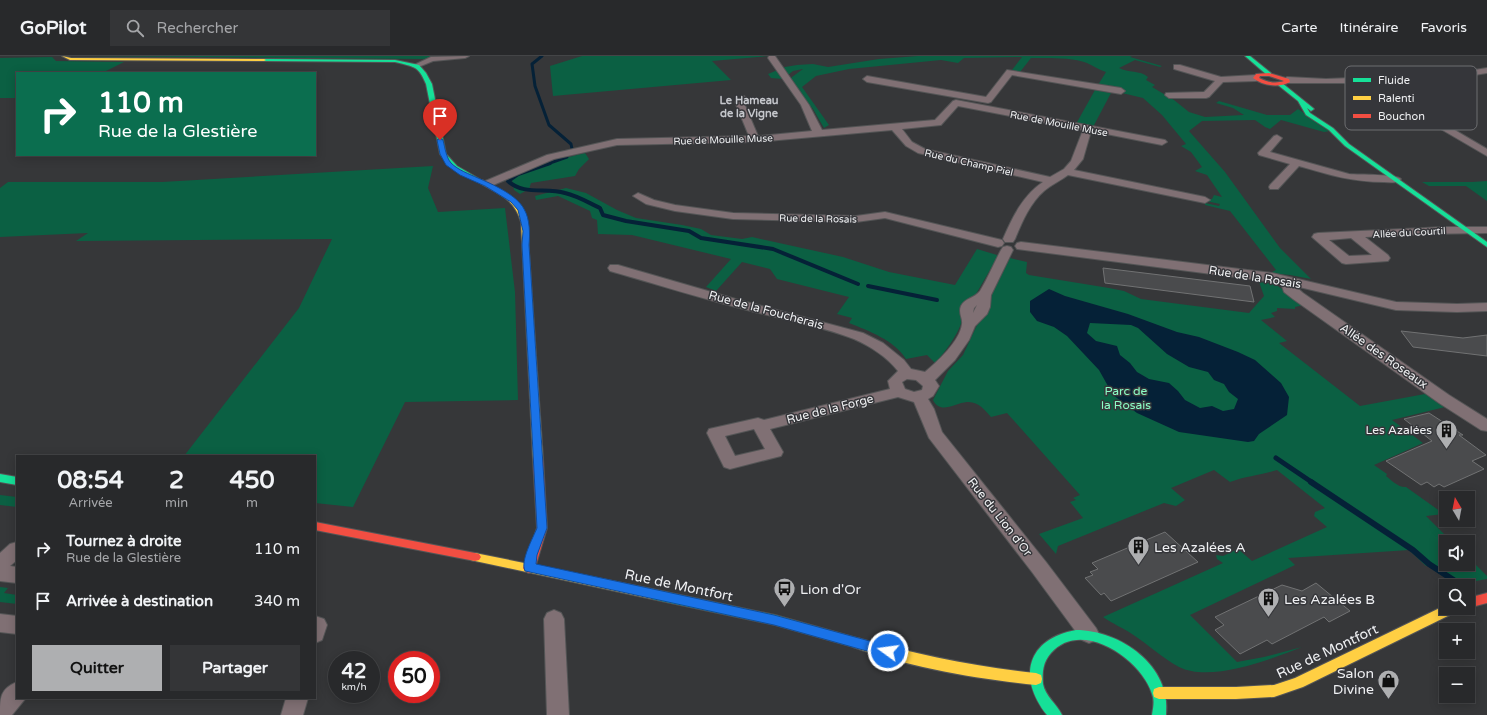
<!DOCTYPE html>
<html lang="fr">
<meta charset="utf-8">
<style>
:root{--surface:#28292b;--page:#343537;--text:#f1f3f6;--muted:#a5a6a9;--line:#444547;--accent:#aeafb1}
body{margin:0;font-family:"Varela Round",sans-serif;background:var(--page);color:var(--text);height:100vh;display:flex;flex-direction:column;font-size:15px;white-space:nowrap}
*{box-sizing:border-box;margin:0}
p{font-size:13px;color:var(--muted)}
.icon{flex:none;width:22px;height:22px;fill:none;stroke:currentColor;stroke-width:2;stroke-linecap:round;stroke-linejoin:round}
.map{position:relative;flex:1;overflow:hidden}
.side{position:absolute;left:16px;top:399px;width:300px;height:244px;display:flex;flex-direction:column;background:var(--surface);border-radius:0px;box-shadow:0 2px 10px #0003,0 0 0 1px var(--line)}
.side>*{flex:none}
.top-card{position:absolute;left:16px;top:16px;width:300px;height:84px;border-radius:0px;box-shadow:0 2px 10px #0003,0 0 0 1px var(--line);background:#0b6e4f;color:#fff;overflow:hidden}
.needle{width:26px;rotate:350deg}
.controls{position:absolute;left:1439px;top:435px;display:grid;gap:8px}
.controls a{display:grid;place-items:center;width:36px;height:36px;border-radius:0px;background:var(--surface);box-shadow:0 2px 10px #0003,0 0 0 1px var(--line);font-size:20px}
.speed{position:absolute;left:328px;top:595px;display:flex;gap:8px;font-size:20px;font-weight:700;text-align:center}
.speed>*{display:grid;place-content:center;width:52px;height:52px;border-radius:50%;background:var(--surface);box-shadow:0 2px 10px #0003,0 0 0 1px var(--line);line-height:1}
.speed small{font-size:10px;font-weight:400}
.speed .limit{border:6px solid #d22;background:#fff;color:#111}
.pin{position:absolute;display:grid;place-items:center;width:34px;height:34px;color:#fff;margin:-41px -17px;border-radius:50% 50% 50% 0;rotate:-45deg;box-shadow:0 0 4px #0007}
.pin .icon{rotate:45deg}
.me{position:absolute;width:44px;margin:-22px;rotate:284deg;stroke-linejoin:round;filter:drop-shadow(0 0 3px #0008)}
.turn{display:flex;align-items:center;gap:14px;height:84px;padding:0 16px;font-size:18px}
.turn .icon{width:52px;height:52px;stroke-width:2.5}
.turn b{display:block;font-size:28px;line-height:34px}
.eta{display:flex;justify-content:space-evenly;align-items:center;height:68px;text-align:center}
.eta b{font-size:24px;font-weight:800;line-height:28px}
.action{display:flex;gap:8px;margin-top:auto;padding:8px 16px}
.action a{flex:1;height:46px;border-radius:0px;background:var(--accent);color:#111;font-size:16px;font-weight:800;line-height:46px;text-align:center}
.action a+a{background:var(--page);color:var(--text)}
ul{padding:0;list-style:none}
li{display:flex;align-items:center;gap:12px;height:52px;padding:0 16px}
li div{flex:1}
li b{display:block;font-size:15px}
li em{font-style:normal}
header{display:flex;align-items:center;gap:24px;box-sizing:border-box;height:56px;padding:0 20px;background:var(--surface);border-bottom:1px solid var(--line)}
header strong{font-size:19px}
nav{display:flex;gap:22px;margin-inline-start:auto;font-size:14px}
.search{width:280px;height:36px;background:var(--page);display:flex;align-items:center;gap:10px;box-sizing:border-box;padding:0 14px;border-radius:0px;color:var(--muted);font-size:15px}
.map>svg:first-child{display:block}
.green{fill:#0b6043}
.water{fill:#052137;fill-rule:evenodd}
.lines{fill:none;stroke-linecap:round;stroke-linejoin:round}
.stream-far3{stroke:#052137;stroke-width:3}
.stream-far2{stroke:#052137;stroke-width:4}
.stream-far1{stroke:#052137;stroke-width:5}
.stream{stroke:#052137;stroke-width:6}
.building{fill:#4a4b4d;stroke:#717273}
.street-casing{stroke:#545556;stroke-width:2}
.fast-casing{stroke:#545556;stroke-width:2}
.slow-casing{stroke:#545556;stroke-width:2}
.jam-casing{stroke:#545556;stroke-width:2}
.street{fill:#807074;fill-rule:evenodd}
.fast{fill:#16e098;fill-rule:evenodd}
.slow{fill:#ffcf43;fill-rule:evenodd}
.jam{fill:#f24e42;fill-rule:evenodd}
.route{fill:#1a73e8;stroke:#114b97}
.labels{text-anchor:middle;stroke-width:3;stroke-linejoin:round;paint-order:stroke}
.far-street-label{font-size:10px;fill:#eff0f2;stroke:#35363a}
.far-neighbourhood-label{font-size:11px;font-weight:bold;fill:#c5c7cc;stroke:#35363a}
.street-label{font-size:12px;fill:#eff0f2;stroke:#35363a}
.park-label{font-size:12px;fill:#8bfdc6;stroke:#35363a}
.poi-label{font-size:12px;fill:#eff0f2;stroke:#35363a;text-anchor:end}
.near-poi-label{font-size:14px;fill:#eff0f2;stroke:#35363a;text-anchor:start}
.near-street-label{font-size:14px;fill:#eff0f2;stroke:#35363a}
.key{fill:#35363a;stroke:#6d6e71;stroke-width:1}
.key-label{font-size:11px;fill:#eff0f2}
</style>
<header>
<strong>GoPilot</strong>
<div class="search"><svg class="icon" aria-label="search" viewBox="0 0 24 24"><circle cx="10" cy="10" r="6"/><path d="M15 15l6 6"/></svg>Rechercher</div>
<nav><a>Carte</a><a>Itinéraire</a><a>Favoris</a></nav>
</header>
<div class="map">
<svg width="1487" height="659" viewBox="0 0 1487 659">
<rect width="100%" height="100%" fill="#363739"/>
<g class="green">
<path d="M83 0H447L423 3Z"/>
<path d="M582 0H769L712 5 731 24 553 40 550 10Z"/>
<path d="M918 0H1132L1130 1 1162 10 1160 11 1135 4 1119 12C1128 17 1140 14 1148 21L1146 24 1155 29 1152 31 1174 44 1189 56 1205 61 1244 59 1233 52 1216 47 1219 45 1267 59H1290L1298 53 1330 75 1324 76 1281 64 1270 73 1265 71 1255 64 1202 65 1189 75 1225 116 1280 192 1311 223 1290 219 1270 217 1276 214 1230 155 1205 149V147L1219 150 1220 148 1206 145V143H1212L1214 139 1222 141 1207 119 1195 115 1202 111 1191 96 1181 90 1186 88 1162 59 1143 42 1122 37 1123 35 1114 32V30L1098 29 1106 16C1099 14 1092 9 1087 7 1071 1 1048 2 1031 2L1020 16 1012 14 1022 1 964 2 958 7 941 4 849 13 816 20 802 31 829 69 824 72 813 53 790 24 792 21 803 13 793 15 783 23 771 22 768 18 785 11 797 9 813 8 828 11 879 3Z"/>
<path d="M52 1 56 5 124 6 102 17H17V42H0V2Z"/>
<path d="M1095 34 1111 37 1093 71 1076 68Z"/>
<path d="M585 97 589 103 579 113 575 120 531 127 529 133 520 138 514 134 512 124C525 110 566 102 585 97Z"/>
<path d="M433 110 428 132 438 156 505 152 515 236 518 344 405 346 353 451 315 447V400H184L299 252 332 183 76 185 88 177 0 181V132L8 126H162Z"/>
<path d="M1487 125V145L1466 130H1429L1422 126H1472Z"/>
<path d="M566 132 586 137 617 154 636 162 682 169 701 173 711 179 742 183 752 181 843 201 889 216 955 229 977 193 997 199V202L976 238 963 247C961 253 962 257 962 263 961 275 943 299 935 307L927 299 906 303C894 284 869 275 849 267L852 262 837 258 849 241 777 223 770 213 742 206 716 235 706 231 731 203 632 179 598 178 597 164 592 162 590 155 558 140 536 144 535 140Z"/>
<path d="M1010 202 1027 206 1026 217 1029 219 1109 232 1124 235 1141 243 1249 257 1264 240 1259 226 1275 228 1304 249 1295 251V253L1277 252V255L1271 257 1275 261 1261 264 1287 285 1279 287 1360 350 1425 338 1445 351 1392 364 1423 387 1374 409 1387 418 1386 420C1391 424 1399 432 1406 431L1444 458 1426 460 1452 486H1446V508H1468V501L1487 520V523L1454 529 1431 508 1426 510 1409 494 1288 502 1295 509 1190 559 1237 606 1264 601 1302 591C1271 603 1211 627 1179 611 1162 602 1149 589 1132 578 1123 572 1113 568 1103 561L1223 507 1217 503 1216 499 1223 500 1238 493 1252 505 1327 471 1314 460 1315 456 1325 452 1277 414C1262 419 1246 420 1230 426L1214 414 1171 432 1185 444 1176 450 1164 447 1058 490 1056 498 1039 478 1083 462 1070 446 1076 444 1073 442 1080 439 1007 357 991 361C985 354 978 345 967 346 955 347 940 359 933 344L948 315 963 299 977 269 986 258 988 246Z"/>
<path d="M0 439 17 441V451L0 449Z"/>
<path d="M0 531 8 532 4 537 17 539V548L0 546Z"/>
</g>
<path class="water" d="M1049 233 1065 240 1128 258 1177 276 1199 281 1238 296 1255 304 1281 327 1289 341 1287 359 1259 378 1254 385 1248 386 1179 376 1137 357 1113 339 1099 314 1067 280 1054 271 1037 265 1030 256V245ZM1090 267 1131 269 1138 272 1167 298 1189 311 1208 316 1214 324 1224 328 1229 336 1238 343 1234 353 1223 355 1212 350 1200 352 1185 344 1178 335 1169 327 1149 323 1137 316 1130 307 1120 299 1117 290 1096 285 1087 277Z"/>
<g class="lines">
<g class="stream-far3">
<path d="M542 0 532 8 535 30 549 69 571 88 572 93"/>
<path d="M547 108 567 101"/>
</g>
<g class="stream-far2">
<path d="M550 107 518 118 508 125C524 140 546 131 565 137 578 140 589 147 600 152L603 159 626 165 689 175 701 182 773 193 858 228"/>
<path d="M868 230 937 244"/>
</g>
<path class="stream-far1" d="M1276 402 1313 427"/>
<path class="stream" d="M1311 426 1413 494 1429 508 1458 527"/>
</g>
<g class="building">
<path d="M1103 212 1250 230 1254 246 1105 227Z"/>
<path d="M1401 275 1463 282 1487 279V300L1413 291Z"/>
<path d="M1429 357 1463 379H1459L1486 399 1472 405 1484 413 1444 431 1439 428 1434 431 1427 426 1421 429 1386 405 1432 385 1404 363Z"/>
<path d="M1165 476 1198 506 1111 545 1104 537 1101 539 1085 522 1093 519 1090 516 1098 513 1092 507Z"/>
<path d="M1316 527 1350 555 1329 566 1324 561 1272 588 1267 584 1240 598 1215 574 1224 569 1215 561 1282 529 1302 535Z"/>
</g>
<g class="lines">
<defs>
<g id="street">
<path d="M469 0 465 2 433 5 416 12 412 10 431 1Z"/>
<path d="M769 0H775L809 49 822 74 935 64 953 45 956 44 1165 84 1167 86 1162 89 1091 75 1083 103 1074 114 1205 141 1210 144 1205 147 1068 119C1060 125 1051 129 1044 135 1030 147 1022 166 1015 183L1013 186H1005L1003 183C1012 162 1023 139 1043 126L918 97 906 90 892 74 755 86 617 89 554 103 491 130 487 131 482 128 483 126 547 99 617 83 749 80 735 46 744 40 748 43 744 47 758 80 812 75 801 49 768 2ZM958 50 1083 74 1071 105 1064 113 1050 121 925 93 912 86 902 73 941 69Z"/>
<path d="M1174 9H1180L1221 21 1256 19 1260 22 1256 25 1223 26 1209 41 1206 42H1169L1165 39 1166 37 1204 36 1215 25 1174 13Z"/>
<path d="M1487 12V17L1462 21 1417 23 1373 26 1487 93V100L1362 27H1287L1283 24 1287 21 1326 23 1377 21 1417 18 1462 16Z"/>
<path d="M1007 14 1121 32 1125 35 1121 38 1012 19 991 46 988 47 867 26 863 23 867 20 986 41Z"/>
<path d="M1277 79 1282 82 1270 96 1349 118C1359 119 1397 118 1401 123 1397 128 1390 126 1384 126 1352 126 1330 119 1299 110L1278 133H1270L1269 131 1270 129 1290 108 1259 99 1258 97 1274 80Z"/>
<path d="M638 137 654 144 675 149 733 157 856 160 885 156 1002 184 1004 187 1002 190 998 191 885 162 856 166 733 163 675 155 646 148 633 140Z"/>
<path d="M1445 171H1487V177L1424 178 1365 181 1388 199 1390 202 1388 205 1346 208 1342 207 1312 181 1314 178 1318 177ZM1351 182 1372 199 1349 200 1329 184Z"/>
<path d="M1021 186 1272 217 1396 246 1457 248 1487 247V255L1457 256 1396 254 1295 230 1303 237 1449 339 1487 363V375L1481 374 1439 347 1293 243 1284 236 1281 227 1017 193 1015 190 1017 187Z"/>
<path d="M1007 190 1011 191 1013 194 991 239 990 251 987 258 975 270 969 284 955 304 935 324 939 330 933 340 928 343 934 353 942 376 1046 506 1096 572 1099 578 1096 584 1089 587 1082 584 1032 516 929 382 914 346 898 341 770 373 783 396 781 400 730 413 724 411 707 377 709 373 758 362 764 364 890 333 888 325 898 315C887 301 870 290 854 283 824 271 782 263 751 255 703 243 656 228 610 215L608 212 610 209H618L739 244 863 277 883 287 904 304 911 313 925 316C937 306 960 285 962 268 963 262 958 257 961 250 965 242 975 242 980 235 988 222 994 207 1001 194L1003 191ZM977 249 973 257 974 252ZM907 323 916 324 923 330 922 334 914 336 905 333 902 326ZM754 373 765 393 735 400 725 380Z"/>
<path d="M17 486V504L10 510 17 511V527L0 525V497L10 488Z"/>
<path d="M554 554 561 557 564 563 569 659H547L544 563 547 557Z"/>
<path d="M0 558 17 560V578L0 576Z"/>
<path d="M315 560 324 563 327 569 322 584 315 587Z"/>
<path d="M17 626V642L25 643 12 659H0C0 642 0 633 17 626Z"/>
<path d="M286 642H308L303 659H281Z"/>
</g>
<g id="fast">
<path d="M1245 0H1250L1271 17V19H1267Z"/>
<path d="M264 3 395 4 419 9 426 17 432 28 446 98 457 110 483 125 478 126 453 113 440 98 426 28C418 9 414 11 395 6L262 5V4Z"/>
<path d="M1278 27H1282L1313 52 1314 53 1311 55 1307 52 1310 57 1333 72 1349 88 1487 186V191L1345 90 1329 74 1306 59 1298 45 1278 29Z"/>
<path d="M0 418 17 421V429L0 426Z"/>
<path d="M652 533 775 559 857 582 861 583 863 587 861 591 857 592 775 569 652 543 648 541 646 538 648 535Z"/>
<path d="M1076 574C1120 574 1172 610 1166 659H1152C1153 652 1155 645 1152 638 1142 604 1082 562 1051 597 1043 606 1042 616 1043 628 1045 640 1057 648 1062 659H1047C1017 621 1027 583 1076 574Z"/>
</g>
<g id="slow">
<path d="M62 0 71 2 264 3 266 4 264 5 70 4Z"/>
<path d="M478 124H482C504 136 520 140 527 166L543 403 542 406H534L533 403 521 166C514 142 498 138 478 126Z"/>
<path d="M475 497 652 533 656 535 658 538 656 541 652 543 475 505 471 504 469 501 471 498Z"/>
<path d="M1446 549V552H1458L1456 556 1303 631 1274 641 1236 643H1159L1154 641 1153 637 1154 633 1159 631H1236L1274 629 1295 622Z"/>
<path d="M857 582C916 598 975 611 1036 617L1041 619 1042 623 1041 627 1036 629C977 623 908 611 853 591L851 587 853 583Z"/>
</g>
<g id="jam">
<path d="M1269 17 1289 23 1290 26C1279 32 1263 30 1253 22L1256 18ZM1260 20H1269L1284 25C1275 28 1267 26 1259 22Z"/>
<path d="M538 399 542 400 543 403 547 472 535 512 533 515 529 517 525 515 523 512 537 472 533 403 534 400Z"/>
<path d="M315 466 475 497 479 498 481 501 479 504 475 505 315 474Z"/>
<path d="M1487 537V547L1468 552V542Z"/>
</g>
</defs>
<use href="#street" class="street-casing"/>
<use href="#fast" class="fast-casing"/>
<use href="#slow" class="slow-casing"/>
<use href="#jam" class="jam-casing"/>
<use href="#street" class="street"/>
<use href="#fast" class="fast"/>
<use href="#slow" class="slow"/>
<use href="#jam" class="jam"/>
</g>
<path class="route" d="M440 82 443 84C445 92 446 101 451 107 458 114 469 118 478 122 492 128 517 139 524 153 530 163 530 178 529 189L547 472 537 499 536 508 774 559 888 590 892 591 894 595 892 599 888 601 774 569 525 515C520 505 533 482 537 472L522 189 523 175 518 154 511 146 485 130 460 119 446 109 440 98 437 84Z"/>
<defs>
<symbol id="building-pin" viewBox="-11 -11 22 30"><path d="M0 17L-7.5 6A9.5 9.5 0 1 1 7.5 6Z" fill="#aeafb1" stroke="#35363a"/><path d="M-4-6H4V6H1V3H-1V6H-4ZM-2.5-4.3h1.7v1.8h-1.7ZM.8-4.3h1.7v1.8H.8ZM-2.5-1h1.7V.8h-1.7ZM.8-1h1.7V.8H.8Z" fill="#111"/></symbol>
<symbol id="bus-pin" viewBox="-11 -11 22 30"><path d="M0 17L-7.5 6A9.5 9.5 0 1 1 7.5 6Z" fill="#aeafb1" stroke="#35363a"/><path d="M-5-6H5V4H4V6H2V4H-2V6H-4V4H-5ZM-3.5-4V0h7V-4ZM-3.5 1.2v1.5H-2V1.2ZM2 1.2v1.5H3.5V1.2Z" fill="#111"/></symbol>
<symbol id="shop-pin" viewBox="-11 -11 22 30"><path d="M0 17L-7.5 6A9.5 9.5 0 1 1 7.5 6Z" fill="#aeafb1" stroke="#35363a"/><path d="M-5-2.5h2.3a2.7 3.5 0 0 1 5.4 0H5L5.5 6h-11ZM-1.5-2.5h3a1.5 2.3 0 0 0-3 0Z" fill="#111"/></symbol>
</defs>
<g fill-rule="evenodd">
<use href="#building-pin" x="1434" y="362" width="25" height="34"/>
<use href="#building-pin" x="1126" y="478" width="25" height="34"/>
<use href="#bus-pin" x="772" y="520" width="25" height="34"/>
<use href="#building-pin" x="1256" y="530" width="25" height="34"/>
<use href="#shop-pin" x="1376" y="612" width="25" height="34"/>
</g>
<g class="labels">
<g class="far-street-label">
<text transform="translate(1059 67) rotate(11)" y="4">Rue de Mouille Muse</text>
<text transform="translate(723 83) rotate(-2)" y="4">Rue de Mouille Muse</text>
<text transform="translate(969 106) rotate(13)" y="4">Rue du Champ Piel</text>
<text transform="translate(818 162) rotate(1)" y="4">Rue de la Rosais</text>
<text transform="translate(1409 176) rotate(-3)" y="4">Allée du Courtil</text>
</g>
<g class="far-neighbourhood-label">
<text x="749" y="48">Le Hameau<tspan x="749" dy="13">de la Vigne</tspan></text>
</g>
<g class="street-label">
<text transform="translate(1255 221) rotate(9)" y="4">Rue de la Rosais</text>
<text transform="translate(766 254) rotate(15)" y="4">Rue de la Foucherais</text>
<text transform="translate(1384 300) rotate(35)" y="4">Allée des Roseaux</text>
<text transform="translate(830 353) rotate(-14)" y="4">Rue de la Forge</text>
<text transform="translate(1000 461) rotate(52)" y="4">Rue du Lion d'Or</text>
</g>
<g class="park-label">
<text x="1126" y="339">Parc de<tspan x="1126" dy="14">la Rosais</tspan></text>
</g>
<g class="poi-label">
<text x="1432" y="378">Les Azalées</text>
</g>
<g class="near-poi-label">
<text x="1154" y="496">Les Azalées A</text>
<text x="800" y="538">Lion d'Or</text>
<text x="1284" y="548">Les Azalées B</text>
<text x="1374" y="622" text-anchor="end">Salon<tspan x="1374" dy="16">Divine</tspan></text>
</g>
<g class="near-street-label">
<text transform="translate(679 529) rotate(12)" y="5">Rue de Montfort</text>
<text transform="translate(1327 595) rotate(-25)" y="5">Rue de Montfort</text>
</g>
</g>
<rect x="1345" y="10" width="132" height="64" rx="6" class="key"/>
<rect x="1353" y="22" width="18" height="4" fill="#16e098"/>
<rect x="1353" y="40" width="18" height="4" fill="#ffcf43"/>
<rect x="1353" y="58" width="18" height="4" fill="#f24e42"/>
<g class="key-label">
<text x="1378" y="28">Fluide</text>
<text x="1378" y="46">Ralenti</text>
<text x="1378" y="64">Bouchon</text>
</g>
</svg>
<div class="controls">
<a><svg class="needle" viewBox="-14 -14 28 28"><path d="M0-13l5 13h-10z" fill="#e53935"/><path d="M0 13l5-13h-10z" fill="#a5a6a9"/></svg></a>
<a><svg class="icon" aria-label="sound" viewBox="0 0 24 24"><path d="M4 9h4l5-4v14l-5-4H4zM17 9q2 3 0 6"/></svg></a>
<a><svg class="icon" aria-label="search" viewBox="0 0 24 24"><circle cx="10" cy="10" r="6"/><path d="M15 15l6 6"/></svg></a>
<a>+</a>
<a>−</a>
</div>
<div class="speed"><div>42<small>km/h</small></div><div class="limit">50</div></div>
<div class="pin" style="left:440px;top:84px;background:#d93025"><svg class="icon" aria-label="arrive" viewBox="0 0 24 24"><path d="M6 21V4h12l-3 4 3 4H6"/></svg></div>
<svg class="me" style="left:888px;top:595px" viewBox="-20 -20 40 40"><circle r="17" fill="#1a73e8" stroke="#fff" stroke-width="3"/><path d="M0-11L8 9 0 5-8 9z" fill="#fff"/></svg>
<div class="top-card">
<div class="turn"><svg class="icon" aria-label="right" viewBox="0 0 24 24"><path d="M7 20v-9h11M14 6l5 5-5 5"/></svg><div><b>110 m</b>Rue de la Glestière</div></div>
</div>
<section class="side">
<div class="eta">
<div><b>08:54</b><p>Arrivée</p></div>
<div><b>2</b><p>min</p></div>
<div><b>450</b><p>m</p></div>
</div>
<ul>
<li><svg class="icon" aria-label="right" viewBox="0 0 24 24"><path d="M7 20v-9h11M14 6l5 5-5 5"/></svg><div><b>Tournez à droite</b><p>Rue de la Glestière</p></div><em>110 m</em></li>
<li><svg class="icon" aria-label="arrive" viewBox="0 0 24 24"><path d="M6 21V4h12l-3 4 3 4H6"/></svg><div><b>Arrivée à destination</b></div><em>340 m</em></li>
</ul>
<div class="action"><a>Quitter</a><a>Partager</a></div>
</section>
</div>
